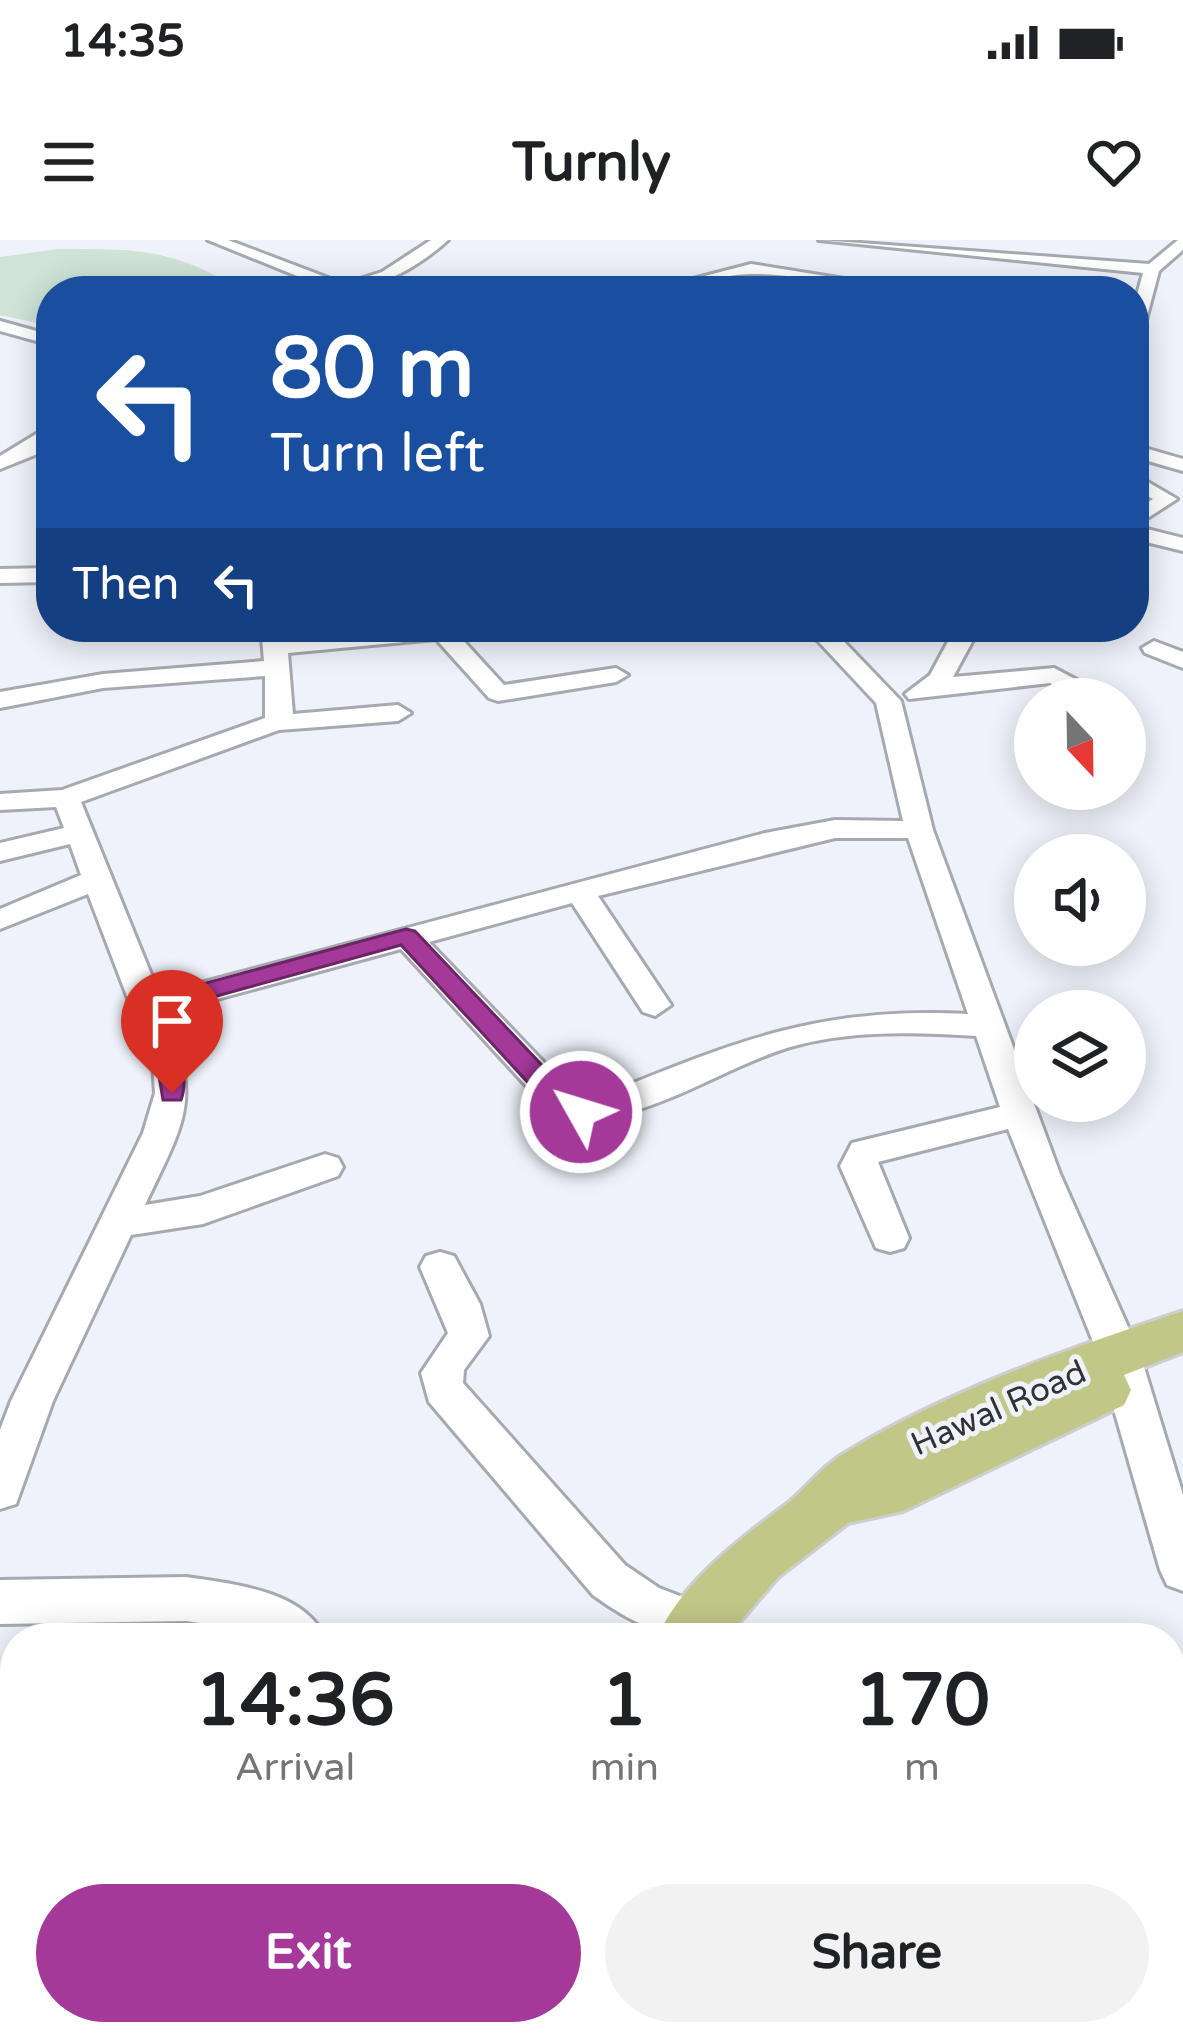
<!DOCTYPE html>
<style>
:root{--surface:#fff;--page:#f2f2f2;--text:#202124;--muted:#757577;--accent:#a4399a}
body{margin:0;font-family:"Varela Round",sans-serif;background:var(--page);color:var(--text);height:100vh;display:flex;flex-direction:column;font-size:45px;white-space:nowrap}
*{box-sizing:border-box;margin:0}
p{font-size:39px;color:var(--muted)}
.icon{flex:none;width:66px;height:66px;fill:none;stroke:currentColor;stroke-width:2;stroke-linecap:round;stroke-linejoin:round}
.map{position:relative;flex:1;overflow:hidden}
.drawer{position:absolute;left:0px;top:1383px;width:1185px;height:423px;display:flex;flex-direction:column;background:var(--surface);border-radius:48px 48px 0 0;box-shadow:0 6px 30px #0003}
.drawer>*{flex:none}
.guide{position:absolute;left:36px;top:36px;width:1113px;height:366px;border-radius:48px;box-shadow:0 6px 30px #0003;background:#1a4fa0;color:#fff;overflow:hidden}
.needle{width:78px;rotate:158deg}
.fabs{position:absolute;left:1014px;top:438px;display:grid;gap:24px}
.fabs a{display:grid;place-items:center;width:132px;height:132px;border-radius:50%;background:var(--surface);box-shadow:0 6px 30px #0003;font-size:60px}
.pin{position:absolute;display:grid;place-items:center;width:102px;height:102px;color:#fff;margin:-123px -51px;border-radius:50% 50% 50% 0;rotate:-45deg;box-shadow:0 0 12px #0007}
.pin .icon{rotate:45deg}
.me{position:absolute;width:132px;margin:-66px;rotate:309deg;stroke-linejoin:round;filter:drop-shadow(0 0 9px #0008)}
.turn{display:flex;align-items:center;gap:42px;height:252px;padding:0 36px;font-size:54px}
.turn .icon{width:156px;height:156px;stroke-width:2.5}
.turn b{display:block;font-size:84px;line-height:102px}
.then{display:flex;align-items:center;height:114px;padding:0 36px;background:#0003;gap:24px;font-size:45px}
.eta{display:flex;justify-content:space-evenly;align-items:center;height:204px;text-align:center}
.eta b{font-size:72px;font-weight:700;line-height:84px}
.button{display:flex;gap:24px;margin-top:auto;padding:24px 36px}
.button a{flex:1;height:138px;border-radius:72px;background:var(--accent);color:#fff;font-size:48px;font-weight:700;line-height:138px;text-align:center}
.button a+a{background:var(--page);color:var(--text)}
.status{display:flex;justify-content:space-between;align-items:center;height:84px;padding:0 60px;background:var(--surface);direction:ltr}
.status svg{height:33px;fill:currentColor}
header{display:flex;justify-content:space-between;align-items:center;height:156px;padding:0 36px;background:var(--surface);font-size:54px;font-weight:700}
.map>svg:first-child{display:block}
.green{fill:#cfe3d8}
.lines{fill:none;stroke-linecap:round;stroke-linejoin:round}
.minor-casing{stroke:#a6a9b0;stroke-width:6}
.major-casing{stroke:#cececf;stroke-width:6}
.minor{fill:#fff;fill-rule:evenodd}
.major{fill:#c1c786;fill-rule:evenodd}
.route{fill:#a4399a;stroke:#6b2564;stroke-width:3}
.labels{text-anchor:middle;stroke-width:10;stroke-linejoin:round;paint-order:stroke}
.street-label{font-size:33px;fill:#313235;stroke:#eff2fa}
</style>
<div class="status"><b>14:35</b><svg viewBox="0 0 49 12"><path d="M0 12V9h3v3zM5 12V6h3v6zM10 12V3h3v9zM15 12V0h3v12zM26 1h20v11H26zM47 4h2v5h-2z"/></svg></div>
<header><svg class="icon" aria-label="menu" viewBox="0 0 24 24"><path d="M4 6h16M4 12h16M4 18h16"/></svg>Turnly<svg class="icon" aria-label="heart" viewBox="0 0 24 24"><path d="M12 20l-8-8c-3-5 5-10 8-4 3-6 11-1 8 4z"/></svg></header>
<div class="map">
<svg width="1183" height="1804" viewBox="0 0 1183 1804">
<rect width="100%" height="100%" fill="#eff2fa"/>
<path class="green" d="M58 9C138 9 172 8 241 50L51 51V86L0 75V17Z"/>
<g class="lines">
<defs>
<g id="minor">
<path d="M208 0H228L344 44 382 32 431 0H448C417 28 376 51 334 51Z"/>
<path d="M819 0 1149 24 1178 0H1183V10L1159 31 1142 95 1134 100V66L1143 33Z"/>
<path d="M751 24 888 46 896 51C847 51 799 33 752 34 717 34 683 51 647 51Z"/>
<path d="M0 81 51 95V105L0 91Z"/>
<path d="M51 185V202L40 213 0 229V216Z"/>
<path d="M1134 205 1183 219V231L1134 217Z"/>
<path d="M1134 234 1177 259 1135 286 1183 298V311L1134 299V271L1153 259 1134 248Z"/>
<path d="M51 328V342L0 343V329Z"/>
<path d="M261 387H285L286 399 414 387H505L493 394 460 397 504 445 616 428 628 435 616 442 498 461 489 458 436 399 288 413 293 474 398 465 411 473 398 481 279 490 81 562 159 754 765 593 835 580 903 581 876 463 805 387H830L901 461 933 590 1060 934 1140 1114 1183 1255V1351L1167 1345 1160 1330 1098 1114 1008 889 878 922 909 998 904 1008 890 1012 876 1008 840 926 852 903 1000 867 976 796C914 792 850 790 790 807 716 829 628 896 553 875L401 709 166 773C202 862 184 882 145 965L200 956 325 914 338 918 343 927 338 936 203 984 131 995 53 1161 16 1264 0 1269V1190L11 1161 143 893 155 853 153 824 88 654 0 689V669L81 635 70 604 0 621V603L64 588 56 567 0 570V554L62 550 265 478V436L103 448 0 468V452L103 434 264 421ZM835 598H908L968 774C819 766 734 802 599 857L575 855 429 702 572 663 643 772 655 776 671 765 598 656Z"/>
<path d="M956 387H980L953 437 1054 428 1113 459H1081L1050 443 909 459 905 454 930 435Z"/>
<path d="M1154 401 1183 412V428L1145 413 1142 408Z"/>
<path d="M440 1012 454 1016 480 1064 489 1096 464 1130 463 1143 625 1325 659 1348 711 1368 718 1384 712 1398C664 1398 631 1383 593 1355L429 1162 421 1133 448 1093 420 1027 426 1016Z"/>
<path d="M186 1337C232 1344 304 1350 325 1398H257L242 1389 186 1381 0 1384V1340Z"/>
<path d="M556 1791H617L623 1804H562Z"/>
</g>
<g id="major">
<path d="M1183 1071V1112L1124 1135 1131 1150 1124 1165 903 1271 848 1283 778 1337 726 1398H657C680 1345 737 1301 783 1267 805 1251 822 1226 845 1213 949 1150 1068 1109 1183 1071Z"/>
<path d="M398 1791H474L468 1804H393Z"/>
</g>
</defs>
<use href="#minor" class="minor-casing"/>
<use href="#major" class="major-casing"/>
<use href="#minor" class="minor"/>
<use href="#major" class="major"/>
</g>
<path class="route" d="M406 689 415 691 575 860 591 865V878L556 873 401 705 159 772C171 798 192 831 181 860H163L157 824 132 768 136 762Z"/>
<g class="labels">
<g class="street-label">
<text transform="translate(998 1167) rotate(-24)" y="12">Hawal Road</text>
</g>
</g>
</svg>
<div class="fabs">
<a><svg class="needle" viewBox="-14 -14 28 28"><path d="M0-13l5 13h-10z" fill="#e53935"/><path d="M0 13l5-13h-10z" fill="#757577"/></svg></a>
<a><svg class="icon" aria-label="sound" viewBox="0 0 24 24"><path d="M4 9h4l5-4v14l-5-4H4zM17 9q2 3 0 6"/></svg></a>
<a><svg class="icon" aria-label="layers" viewBox="0 0 24 24"><path d="M12 4l9 5-9 5-9-5zM3 14l9 5 9-5"/></svg></a>
</div>
<div class="pin" style="left:172px;top:853px;background:#d93025"><svg class="icon" aria-label="arrive" viewBox="0 0 24 24"><path d="M6 21V4h12l-3 4 3 4H6"/></svg></div>
<svg class="me" style="left:581px;top:872px" viewBox="-20 -20 40 40"><circle r="17" fill="#a4399a" stroke="#fff" stroke-width="3"/><path d="M0-11L8 9 0 5-8 9z" fill="#fff"/></svg>
<div class="guide">
<div class="turn"><svg class="icon" aria-label="left" viewBox="0 0 24 24"><path d="M17 20v-9H6M10 6l-5 5 5 5"/></svg><div><b>80 m</b>Turn left</div></div>
<div class="then">Then<svg class="icon" aria-label="left" viewBox="0 0 24 24"><path d="M17 20v-9H6M10 6l-5 5 5 5"/></svg></div>
</div>
<section class="drawer">
<div class="eta">
<div><b>14:36</b><p>Arrival</p></div>
<div><b>1</b><p>min</p></div>
<div><b>170</b><p>m</p></div>
</div>
<div class="button"><a>Exit</a><a>Share</a></div>
</section>
</div>
